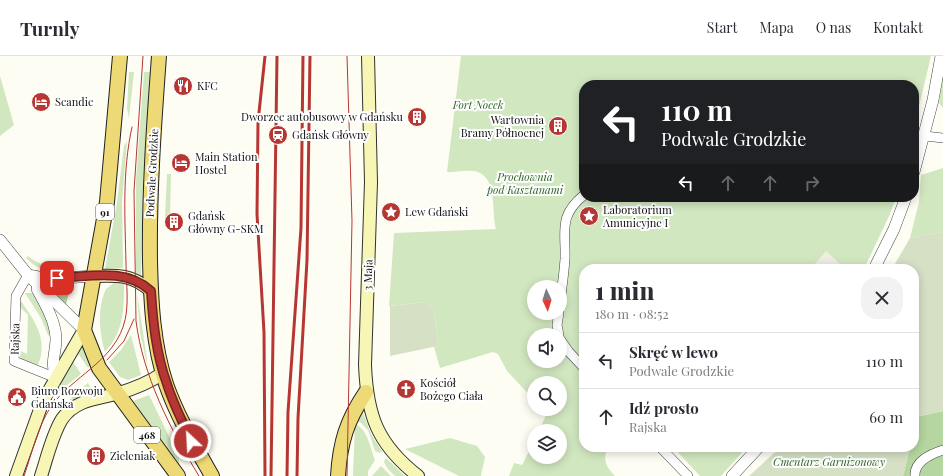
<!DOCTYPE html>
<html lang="pl">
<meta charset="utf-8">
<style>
:root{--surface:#fff;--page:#f2f2f3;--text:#2b2b33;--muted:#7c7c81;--line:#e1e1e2}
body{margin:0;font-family:"Playfair Display",serif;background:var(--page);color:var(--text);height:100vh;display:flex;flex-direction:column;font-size:15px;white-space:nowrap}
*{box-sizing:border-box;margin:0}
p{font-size:13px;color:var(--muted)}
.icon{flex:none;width:22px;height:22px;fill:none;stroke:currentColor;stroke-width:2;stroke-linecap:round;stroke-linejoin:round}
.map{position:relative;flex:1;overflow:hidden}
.panel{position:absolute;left:579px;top:208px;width:340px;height:188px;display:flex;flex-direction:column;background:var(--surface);border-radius:16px;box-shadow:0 2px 10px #0003}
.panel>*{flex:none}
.hud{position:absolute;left:579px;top:24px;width:340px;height:122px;border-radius:16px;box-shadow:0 2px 10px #0003;background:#202124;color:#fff;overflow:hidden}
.needle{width:26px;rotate:176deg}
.fabs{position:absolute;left:527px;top:224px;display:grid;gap:8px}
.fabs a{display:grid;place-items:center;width:40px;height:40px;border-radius:50%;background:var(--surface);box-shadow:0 2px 10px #0003;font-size:20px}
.pin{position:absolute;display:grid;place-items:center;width:34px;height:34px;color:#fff;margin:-17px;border-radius:8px;box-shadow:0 2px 6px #0006}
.me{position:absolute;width:44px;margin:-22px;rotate:335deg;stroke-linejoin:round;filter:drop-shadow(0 0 3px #0008)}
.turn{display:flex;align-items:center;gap:14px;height:84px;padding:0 16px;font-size:18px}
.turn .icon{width:52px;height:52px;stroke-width:2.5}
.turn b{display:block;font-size:28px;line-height:34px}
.lanes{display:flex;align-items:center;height:38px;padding:0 16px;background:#0003;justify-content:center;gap:20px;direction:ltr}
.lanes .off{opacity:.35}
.round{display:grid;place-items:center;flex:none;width:42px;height:42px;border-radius:16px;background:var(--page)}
.headline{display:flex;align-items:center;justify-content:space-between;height:68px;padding:0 16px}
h1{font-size:24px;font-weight:800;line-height:30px}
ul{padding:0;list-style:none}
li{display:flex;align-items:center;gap:12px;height:56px;padding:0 16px;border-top:1px solid var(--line)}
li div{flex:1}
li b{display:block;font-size:15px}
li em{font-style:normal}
header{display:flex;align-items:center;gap:24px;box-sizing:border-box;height:56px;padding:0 20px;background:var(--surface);border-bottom:1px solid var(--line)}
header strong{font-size:19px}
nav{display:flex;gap:22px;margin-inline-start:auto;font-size:14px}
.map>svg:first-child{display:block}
.green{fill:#d1e7c0;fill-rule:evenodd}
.forest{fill:#b5d6a0}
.cemetery{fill:#d5e0c5}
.plaza{fill:#efede2}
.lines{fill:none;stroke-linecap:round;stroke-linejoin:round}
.minor-casing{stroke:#434343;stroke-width:10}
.tertiary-casing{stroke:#434343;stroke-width:12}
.secondary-casing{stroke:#323232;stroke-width:14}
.primary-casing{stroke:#212121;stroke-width:16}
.minor{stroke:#fff;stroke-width:9}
.tertiary{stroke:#fff;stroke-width:11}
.secondary{stroke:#f8f6b5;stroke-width:12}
.primary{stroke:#edd975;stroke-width:14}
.tram{stroke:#b63633;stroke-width:1}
.rail{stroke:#b63633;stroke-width:3}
.route-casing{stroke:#762321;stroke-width:10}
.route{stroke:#b63633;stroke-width:7}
.labels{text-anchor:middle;stroke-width:4;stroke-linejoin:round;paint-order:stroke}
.shield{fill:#fff;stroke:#585858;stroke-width:1}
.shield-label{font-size:10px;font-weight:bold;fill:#101010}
.poi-label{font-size:11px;fill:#101010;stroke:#fff;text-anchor:start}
.park-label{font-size:11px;font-style:italic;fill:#2d6425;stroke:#fff}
.street-label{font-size:11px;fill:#101010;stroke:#fff}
</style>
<header>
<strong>Turnly</strong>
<nav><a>Start</a><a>Mapa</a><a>O nas</a><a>Kontakt</a></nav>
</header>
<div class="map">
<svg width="943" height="420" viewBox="0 0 943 420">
<rect width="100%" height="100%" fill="#fefdf4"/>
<g class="green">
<path d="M461 0H931L914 71V29H584V141H896L890 158 864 213H584V391H608C602 404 606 410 615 420H509L514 407 522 409 534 386V401H560V375H539L546 359 543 353H560V327H534V344L507 315 498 298 493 296 440 312 434 291 438 290 434 255 426 246 389 250 394 177 496 173C491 157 498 124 478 116 471 113 456 116 447 116ZM534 231H560V257H534ZM534 279H560V305H534Z"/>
<path d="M129 16H134L129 62 127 53Z"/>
<path d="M144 16H150L143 128 141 221 136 217V124Z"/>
<path d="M0 20 14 69 0 80Z"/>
<path d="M943 22V52L939 47Z"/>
<path d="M127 85 122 145 123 212 105 213 117 146 124 90Z"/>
<path d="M943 112V176L910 182 919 146 921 119Z"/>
<path d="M167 118H171L170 161H165Z"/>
<path d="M28 200C42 211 53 212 69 210L71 216C52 217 40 216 26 202Z"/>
<path d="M115 226 124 227C124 253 124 275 105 296 99 276 97 252 106 233Z"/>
<path d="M137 236 147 304V308L140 277Z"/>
<path d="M25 237H32L39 246 53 281 48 279 41 262Z"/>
<path d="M20 244C34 263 49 284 38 309L22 304 19 299V294L27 298 28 259 20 251Z"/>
<path d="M131 279 141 319 128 324 120 321 109 306 121 294Z"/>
<path d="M82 287 90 310 88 312 77 296Z"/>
<path d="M72 304 81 318 56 338 49 347Z"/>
<path d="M88 327 92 335 67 346Z"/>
<path d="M149 339 179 401V408L133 345Z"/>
<path d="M362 355 372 380 382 395 380 397 375 395 368 374 361 367 355 364Z"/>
<path d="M355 368C368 373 370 392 375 404L368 415V420H353Z"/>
<path d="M450 382 477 390 485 401 481 420H459L405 393Z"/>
<path d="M673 391H747L721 420H700Z"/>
<path d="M386 402 405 420H395C391 416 385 411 384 405Z"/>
<path d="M381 410 391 420H372Z"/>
</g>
<g class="forest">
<path d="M71 227 66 249 44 228Z"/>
<path d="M943 355V420H903L910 391H914L916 361Z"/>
</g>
<g class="cemetery">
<path d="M943 176V355L916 361 914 372V213H892L910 182Z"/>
<path d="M426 246 434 255 438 290 390 300V250Z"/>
<path d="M790 391H910L903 420H749L774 397Z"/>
</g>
<path class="plaza" d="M826 195 840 208 836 213H816L813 210Z"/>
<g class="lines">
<defs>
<g id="minor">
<path d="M925 80 943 82"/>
<path d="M28 219 16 240 14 305 56 322"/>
<path d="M560 246C562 232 564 217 565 203 566 175 558 160 584 139"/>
<path d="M559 257 557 269 559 279"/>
<path d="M560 283 569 296 584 312"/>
<path d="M660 391 688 420"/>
<path d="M915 420C914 405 931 398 943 394"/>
</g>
<g id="tertiary">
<path d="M914 116 933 44 941 0"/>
<path d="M0 184 28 219 84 274"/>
<path d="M874 213 894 173 906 141"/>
<path d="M28 219 49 223 93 220"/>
<path d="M37 233C45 248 55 264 56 282 56 297 50 307 56 322"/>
<path d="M732 420 759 391"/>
</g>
<g id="secondary">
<path d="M368 0 371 126 365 309C367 359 377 388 418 420"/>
<path d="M93 220C117 219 132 218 151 235"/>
<path d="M16 420 43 345 84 274"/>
<path d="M41 420C47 402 52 379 62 363 75 344 96 343 116 338 133 333 149 327 163 317"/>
</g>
<g id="primary">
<path d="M120 0 107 146 84 274 99 312 178 420"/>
<path d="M159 0C154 68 149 137 150 205 151 247 153 288 166 328 177 360 195 390 212 420"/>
<path d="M338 420C340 386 347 364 366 336"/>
</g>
</defs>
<use href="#minor" class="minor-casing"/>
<use href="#tertiary" class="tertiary-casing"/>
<use href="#secondary" class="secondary-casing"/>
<use href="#primary" class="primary-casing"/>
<use href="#minor" class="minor"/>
<use href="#tertiary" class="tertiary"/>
<use href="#secondary" class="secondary"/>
<use href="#primary" class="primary"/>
<g class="tram">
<path d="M143 0 134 135 136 265C143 320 170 373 199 420"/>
<path d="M107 304 124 285 134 263"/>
<path d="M24 420C32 397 38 369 52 349 73 321 111 306 123 271 130 252 126 228 126 208 125 162 122 116 132 71"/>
<path d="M347 420 352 165 347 0"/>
</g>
<g class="rail">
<path d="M265 420 264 276 257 158 258 66 265 0"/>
<path d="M271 420 277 0"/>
<path d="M287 420 288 356 301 172 303 0"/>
<path d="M297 420 298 362 307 204 310 0"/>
</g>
</g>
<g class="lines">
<defs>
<path id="route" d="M57 222C89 221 125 211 151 235 153 266 156 298 167 328 173 348 183 366 191 385"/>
</defs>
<use href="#route" class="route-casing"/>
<use href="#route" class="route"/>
</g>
<defs>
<symbol id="restaurant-disc" viewBox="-11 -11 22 22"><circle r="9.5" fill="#b63633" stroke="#fff"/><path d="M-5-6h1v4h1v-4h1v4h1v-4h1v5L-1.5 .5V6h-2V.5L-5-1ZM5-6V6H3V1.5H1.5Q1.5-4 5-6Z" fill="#fff"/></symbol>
<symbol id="hotel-disc" viewBox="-11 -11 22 22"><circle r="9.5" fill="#b63633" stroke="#fff"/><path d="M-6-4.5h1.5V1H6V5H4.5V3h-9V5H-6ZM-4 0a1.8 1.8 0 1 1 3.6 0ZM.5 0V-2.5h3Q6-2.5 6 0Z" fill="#fff"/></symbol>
<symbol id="building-disc" viewBox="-11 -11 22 22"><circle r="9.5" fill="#b63633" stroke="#fff"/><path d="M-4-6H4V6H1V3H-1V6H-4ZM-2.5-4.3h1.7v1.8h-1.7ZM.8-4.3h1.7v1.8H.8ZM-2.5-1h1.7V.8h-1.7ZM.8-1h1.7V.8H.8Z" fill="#fff"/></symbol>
<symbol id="station-disc" viewBox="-11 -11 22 22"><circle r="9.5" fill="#b63633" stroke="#fff"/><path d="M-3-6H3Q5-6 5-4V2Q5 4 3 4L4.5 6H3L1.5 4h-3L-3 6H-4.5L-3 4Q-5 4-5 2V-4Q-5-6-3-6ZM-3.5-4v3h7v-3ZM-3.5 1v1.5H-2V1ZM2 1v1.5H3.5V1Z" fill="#fff"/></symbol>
<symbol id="sight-disc" viewBox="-11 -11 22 22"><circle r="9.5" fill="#b63633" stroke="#fff"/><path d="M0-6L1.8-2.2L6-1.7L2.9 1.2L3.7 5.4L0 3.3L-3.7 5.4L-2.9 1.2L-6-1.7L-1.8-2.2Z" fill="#fff"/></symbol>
<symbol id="church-disc" viewBox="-11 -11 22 22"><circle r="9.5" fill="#b63633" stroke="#fff"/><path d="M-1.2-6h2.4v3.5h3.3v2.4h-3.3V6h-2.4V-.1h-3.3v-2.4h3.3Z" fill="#fff"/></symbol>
<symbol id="civic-disc" viewBox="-11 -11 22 22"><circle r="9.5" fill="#b63633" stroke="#fff"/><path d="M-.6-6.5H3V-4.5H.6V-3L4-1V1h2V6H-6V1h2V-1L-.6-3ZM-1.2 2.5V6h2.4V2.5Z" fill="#fff"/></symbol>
</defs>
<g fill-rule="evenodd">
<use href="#restaurant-disc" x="172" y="19" width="22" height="22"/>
<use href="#hotel-disc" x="30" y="35" width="22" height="22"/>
<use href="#building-disc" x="406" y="50" width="22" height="22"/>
<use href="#building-disc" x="547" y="59" width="22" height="22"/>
<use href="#station-disc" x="267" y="68" width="22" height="22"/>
<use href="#hotel-disc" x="170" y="96" width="22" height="22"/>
<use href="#sight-disc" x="380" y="145" width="22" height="22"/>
<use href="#sight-disc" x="578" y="149" width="22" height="22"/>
<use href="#building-disc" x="163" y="155" width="22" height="22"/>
<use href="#church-disc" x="395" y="322" width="22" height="22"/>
<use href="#civic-disc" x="6" y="330" width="22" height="22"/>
<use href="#building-disc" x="85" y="389" width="22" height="22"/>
</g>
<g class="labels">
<g class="shield">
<rect x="96" y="148" width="18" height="16" rx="3"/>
<rect x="134" y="371" width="26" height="16" rx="3"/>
</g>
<g class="shield-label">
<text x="105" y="160">91</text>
<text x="147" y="383">468</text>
</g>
<g class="poi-label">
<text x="197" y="34">KFC</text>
<text x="55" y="50">Scandic</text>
<text x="403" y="65" text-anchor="end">Dworzec autobusowy w Gdańsku</text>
<text x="544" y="68" text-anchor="end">Wartownia<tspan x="544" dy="13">Bramy Północnej</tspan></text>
<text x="292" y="83">Gdańsk Główny</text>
<text x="195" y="105">Main Station<tspan x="195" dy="13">Hostel</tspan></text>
<text x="603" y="158">Laboratorium<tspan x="603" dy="13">Amunicyjne I</tspan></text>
<text x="405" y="160">Lew Gdański</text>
<text x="188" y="164">Gdańsk<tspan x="188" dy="13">Główny G-SKM</tspan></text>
<text x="420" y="331">Kościół<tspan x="420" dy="13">Bożego Ciała</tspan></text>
<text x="31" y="339">Biuro Rozwoju<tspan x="31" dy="13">Gdańska</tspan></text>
<text x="110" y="404">Zieleniak</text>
</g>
<g class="park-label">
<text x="478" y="53">Fort Nocek</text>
<text x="525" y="125">Prochownia<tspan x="525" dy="13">pod Kasztanami</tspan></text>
<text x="829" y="410">Cmentarz Garnizonowy</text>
</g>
<g class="street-label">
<text transform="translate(152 117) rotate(-87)" y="4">Podwale Grodzkie</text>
<text transform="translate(368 219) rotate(-88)" y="4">3 Maja</text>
<text transform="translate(15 283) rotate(-88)" y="4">Rajska</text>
</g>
</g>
</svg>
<div class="fabs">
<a><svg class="needle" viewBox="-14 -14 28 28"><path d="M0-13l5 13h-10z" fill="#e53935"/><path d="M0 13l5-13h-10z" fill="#7c7c81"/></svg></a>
<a><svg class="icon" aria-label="sound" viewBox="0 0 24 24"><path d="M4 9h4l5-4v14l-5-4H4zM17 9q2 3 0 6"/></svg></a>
<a><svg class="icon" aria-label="search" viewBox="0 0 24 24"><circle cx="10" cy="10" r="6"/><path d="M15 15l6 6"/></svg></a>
<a><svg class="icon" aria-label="layers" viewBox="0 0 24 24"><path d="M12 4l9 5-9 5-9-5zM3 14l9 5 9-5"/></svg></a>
</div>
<div class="pin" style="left:57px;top:222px;background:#d93025"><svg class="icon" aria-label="arrive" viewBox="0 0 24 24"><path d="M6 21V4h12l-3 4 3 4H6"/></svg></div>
<svg class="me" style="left:191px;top:385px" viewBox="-20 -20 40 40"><circle r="17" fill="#b63633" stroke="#fff" stroke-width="3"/><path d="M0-11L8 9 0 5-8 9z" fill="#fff"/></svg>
<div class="hud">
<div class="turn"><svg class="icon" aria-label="left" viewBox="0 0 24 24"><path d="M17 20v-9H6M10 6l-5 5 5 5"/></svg><div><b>110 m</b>Podwale Grodzkie</div></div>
<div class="lanes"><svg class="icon" aria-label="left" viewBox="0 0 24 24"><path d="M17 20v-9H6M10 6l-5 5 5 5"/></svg><svg class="icon off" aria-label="ahead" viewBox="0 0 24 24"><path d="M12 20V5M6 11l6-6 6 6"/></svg><svg class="icon off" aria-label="ahead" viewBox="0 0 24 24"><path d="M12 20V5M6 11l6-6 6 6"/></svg><svg class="icon off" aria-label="right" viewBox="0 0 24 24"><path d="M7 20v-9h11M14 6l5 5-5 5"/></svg></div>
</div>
<section class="panel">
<div class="headline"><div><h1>1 min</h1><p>180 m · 08:52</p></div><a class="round"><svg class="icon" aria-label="close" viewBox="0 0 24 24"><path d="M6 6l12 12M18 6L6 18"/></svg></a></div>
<ul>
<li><svg class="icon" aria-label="left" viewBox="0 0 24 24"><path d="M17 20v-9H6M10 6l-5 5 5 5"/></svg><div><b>Skręć w lewo</b><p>Podwale Grodzkie</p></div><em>110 m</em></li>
<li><svg class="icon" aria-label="ahead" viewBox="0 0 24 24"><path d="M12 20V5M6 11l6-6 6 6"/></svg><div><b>Idź prosto</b><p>Rajska</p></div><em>60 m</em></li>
</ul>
</section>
</div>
